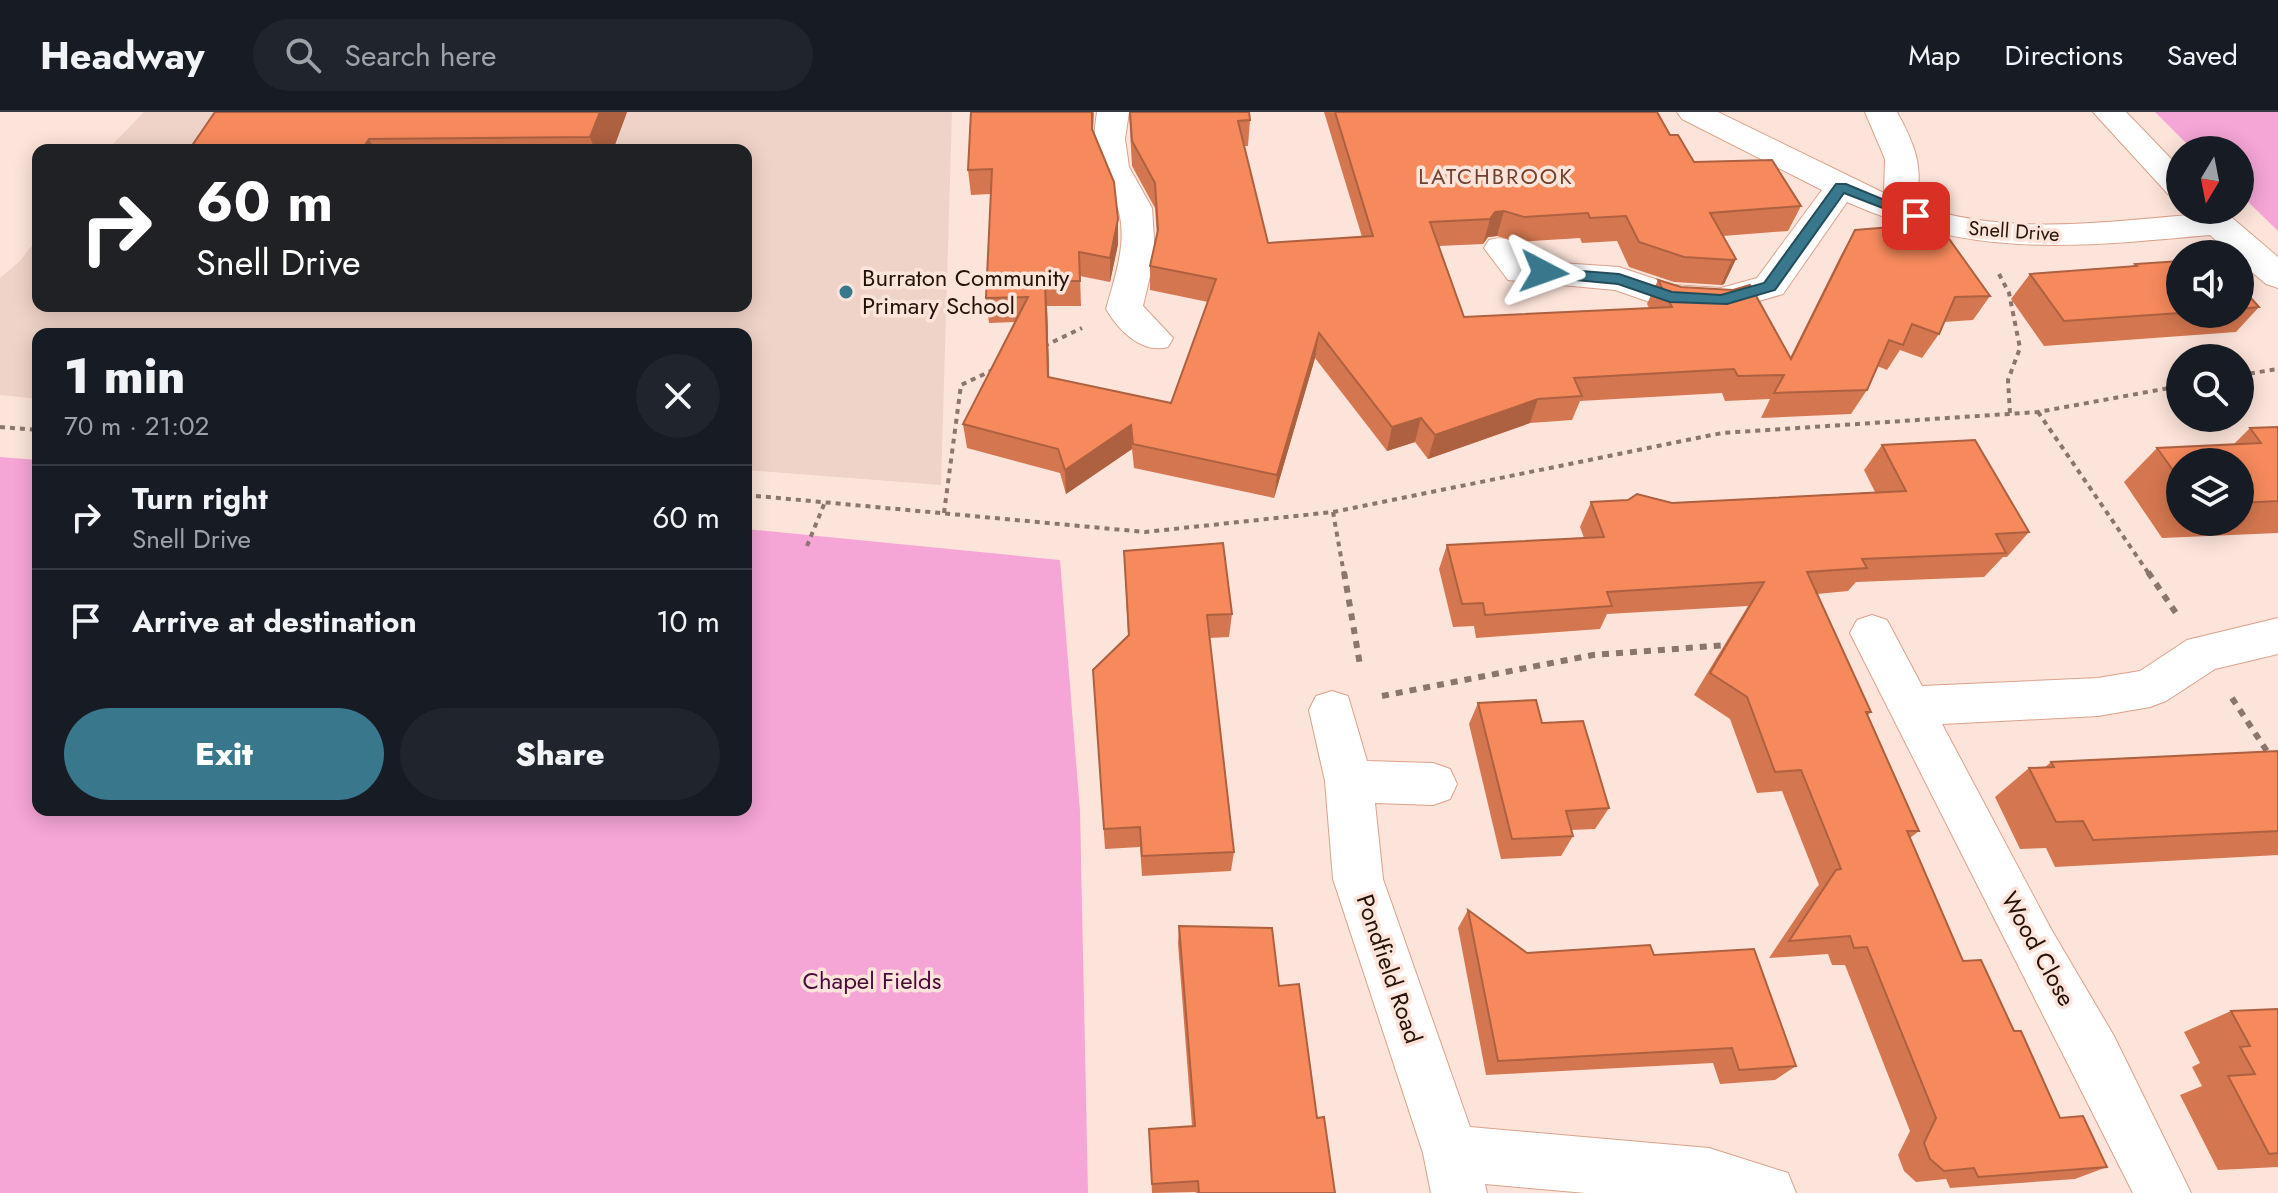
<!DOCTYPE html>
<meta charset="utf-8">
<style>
:root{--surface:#171b24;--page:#20242c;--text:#f1f3f6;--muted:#9ea1a6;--line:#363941;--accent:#38778c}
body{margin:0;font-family:Jost,sans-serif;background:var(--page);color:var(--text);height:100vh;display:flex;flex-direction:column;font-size:30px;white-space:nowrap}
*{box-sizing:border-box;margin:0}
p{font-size:26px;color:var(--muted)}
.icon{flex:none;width:44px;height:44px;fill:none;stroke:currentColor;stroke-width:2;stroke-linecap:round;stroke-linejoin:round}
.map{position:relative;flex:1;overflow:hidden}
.sheet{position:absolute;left:32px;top:216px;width:720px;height:488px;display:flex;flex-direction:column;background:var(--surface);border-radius:16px;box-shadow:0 4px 20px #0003}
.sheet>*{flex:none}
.hud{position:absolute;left:32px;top:32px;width:720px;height:168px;border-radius:16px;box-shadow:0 4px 20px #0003;background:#202124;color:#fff;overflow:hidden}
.needle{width:52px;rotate:190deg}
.buttons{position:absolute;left:2166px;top:24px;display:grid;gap:16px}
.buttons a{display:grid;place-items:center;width:88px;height:88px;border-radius:50%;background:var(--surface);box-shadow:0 4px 20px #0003;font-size:40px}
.pin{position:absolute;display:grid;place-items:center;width:68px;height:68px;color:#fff;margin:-34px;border-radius:16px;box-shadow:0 4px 12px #0006}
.me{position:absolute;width:88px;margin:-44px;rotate:94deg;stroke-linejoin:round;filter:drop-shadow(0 0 6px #0008)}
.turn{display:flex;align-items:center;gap:28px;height:168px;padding:0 32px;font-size:36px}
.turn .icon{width:104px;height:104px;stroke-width:2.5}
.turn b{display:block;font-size:56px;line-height:68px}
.round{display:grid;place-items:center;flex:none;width:84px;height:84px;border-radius:42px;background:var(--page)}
.headline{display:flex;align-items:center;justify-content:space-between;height:136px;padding:0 32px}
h1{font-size:48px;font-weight:800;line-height:60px}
.primary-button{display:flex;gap:16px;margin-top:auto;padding:16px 32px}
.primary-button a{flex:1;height:92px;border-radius:48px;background:var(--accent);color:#fff;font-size:32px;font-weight:800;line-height:92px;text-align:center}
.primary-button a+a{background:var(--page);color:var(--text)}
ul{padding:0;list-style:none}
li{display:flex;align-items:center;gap:24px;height:104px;padding:0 32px;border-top:2px solid var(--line)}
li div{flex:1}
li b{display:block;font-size:30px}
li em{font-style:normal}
header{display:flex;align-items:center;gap:48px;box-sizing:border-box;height:112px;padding:0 40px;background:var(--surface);border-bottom:2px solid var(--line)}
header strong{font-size:38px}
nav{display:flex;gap:44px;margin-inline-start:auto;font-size:28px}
.search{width:560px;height:72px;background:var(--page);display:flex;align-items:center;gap:20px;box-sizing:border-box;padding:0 28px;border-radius:44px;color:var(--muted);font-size:30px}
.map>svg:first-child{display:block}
.built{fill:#efd3c8}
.green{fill:#f5a5d6}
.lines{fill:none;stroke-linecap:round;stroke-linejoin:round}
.minor-casing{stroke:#dba18a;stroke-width:2}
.path-far1{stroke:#8c756c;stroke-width:4;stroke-dasharray:5 5;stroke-linecap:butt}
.path{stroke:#8c756c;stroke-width:6;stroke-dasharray:7 7;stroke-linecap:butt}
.minor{fill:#fff;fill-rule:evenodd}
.wall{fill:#d47750;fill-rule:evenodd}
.shaded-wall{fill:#ad6141}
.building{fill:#f78a5d;stroke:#ad6141;stroke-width:2}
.route{fill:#38778c;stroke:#244d5b;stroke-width:2}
.poi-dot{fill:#38778c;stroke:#fde4da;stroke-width:3}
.labels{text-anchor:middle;stroke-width:7;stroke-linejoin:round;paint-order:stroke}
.far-street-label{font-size:20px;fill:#27120a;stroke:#fde4da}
.far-neighbourhood-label{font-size:22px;letter-spacing:2px;fill:#72402c;stroke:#fde4da}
.poi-label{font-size:24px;fill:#27120a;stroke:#fde4da;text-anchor:start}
.street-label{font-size:24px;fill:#27120a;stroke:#fde4da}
.park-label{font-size:24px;fill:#4a0b38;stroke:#fde4da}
</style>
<header>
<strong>Headway</strong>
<div class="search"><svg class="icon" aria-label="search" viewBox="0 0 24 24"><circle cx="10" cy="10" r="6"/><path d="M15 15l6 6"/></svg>Search here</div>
<nav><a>Map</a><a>Directions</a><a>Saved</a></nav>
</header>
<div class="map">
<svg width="2278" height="1081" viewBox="0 0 2278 1081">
<rect width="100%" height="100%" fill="#fde4da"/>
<path class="built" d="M144 0H952L941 373 746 358V222H38V287L0 283V166L20 149 38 126V194H746V38H107Z"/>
<g class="green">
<path d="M2155 0H2278V119L2240 82V38H2193Z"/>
<path d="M0 345 38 348V698H746V417L1060 448 1080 699 1088 1081H0Z"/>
</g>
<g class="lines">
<defs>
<g id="minor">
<path d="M1097 0H1129L1125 27 1129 55 1152 96 1155 143 1143 194 1173 226 1168 235C1142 242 1119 219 1106 197 1115 165 1129 126 1117 94 1101 50 1089 53 1097 0Z"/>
<path d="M1677 0H1718L1884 81 1885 47 1865 0H1897C1913 29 1927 59 1913 92 2001 124 2097 111 2189 103L2185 98H2223L2278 145V176L2266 172 2240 150V142H2231L2210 123C2076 135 1974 147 1847 90L1783 182 1721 200 1670 197 1615 178 1508 168 1484 136 1489 128C1511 122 1517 133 1530 149L1619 155 1673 173 1721 176 1757 166 1822 78 1682 7Z"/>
<path d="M2093 0H2126L2180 56V85L2168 82Z"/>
<path d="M1872 503 1887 508 1922 574 2098 566 2140 559 2187 528 2278 506V542L2215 557 2166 589 2150 595 2098 604 1942 612 2051 817 2114 924 2191 1081H2133L1850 521 1857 508Z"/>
<path d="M1332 579 1348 584 1367 649 1433 651 1450 657 1457 672 1450 687 1433 693 1375 691 1383 767 1470 1015 1709 1036 1788 1061 1796 1081H1586L1485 1072 1487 1081H1431L1423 1041 1333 767 1325 669 1309 598 1316 584Z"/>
</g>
</defs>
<use href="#minor" class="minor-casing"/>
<g class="path-far1">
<path d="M1999 162 2009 181 2020 236 2008 268 2010 302"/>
<path d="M1044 234 1082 216"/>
<path d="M2240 263 2278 257"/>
<path d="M2038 300 2149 462"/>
<path d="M0 315 38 318"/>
<path d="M746 383 1145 420 1333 400 1722 321 2038 300 2180 274"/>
<path d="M1333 400 1344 462"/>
<path d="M944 401 961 273 995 257"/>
<path d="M807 434 825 390"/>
</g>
<g class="path">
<path d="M1344 460 1360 553"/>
<path d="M2148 460 2176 501"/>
<path d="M1382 584 1593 543 1728 533"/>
<path d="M2232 586 2278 656"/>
</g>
<use href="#minor" class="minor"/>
</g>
<g class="wall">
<path d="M627 0 613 38H189Z"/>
<path d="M1094 0 1093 20 1118 132 1110 170 1080 164 1081 194H1047L1049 265 1171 291 1208 190 1150 178V154L1157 124 1155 96 1132 54 1129 0H1249L1250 8 1248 34H1244L1268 131 1362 125 1324 0H1657L1670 23 1694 50 1801 94 1788 119 1723 124 1736 147 1724 172 1721 173 1674 170 1629 155 1617 129 1582 131 1580 126 1517 130 1497 124 1488 125 1483 132 1439 134 1464 205 1649 196 1647 192 1658 168 1790 246 1841 143 1855 118 1908 119 1990 184 1973 208 1944 210 1939 222 1922 246 1900 238 1887 258 1877 254 1867 278 1851 302 1761 306 1770 287 1725 289 1722 281 1580 289 1572 308 1530 311 1428 347 1415 330 1387 339 1315 246 1274 386 1134 356 1132 337 1066 382 1060 361 967 336 963 312 1015 210 989 211 986 186 991 82 971 83 968 58Z"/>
<path d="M2180 149V202H2240V174L2259 195 2236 220 2044 234 2011 187 2030 162 2132 154 2135 152Z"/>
<path d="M2278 315V421L2162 426 2124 370 2157 336 2233 333 2250 316ZM2180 350H2240V410H2180Z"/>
<path d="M1882 333 2029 420 2007 445H2003L1984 465 1856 470 1848 479 1817 482 1871 600 1868 603 1919 719 1910 726 1963 849 2014 919 2060 1006 2107 1055 2075 1067 1950 1076 1946 1067 1916 1070 1904 1059 1898 1043 1910 1019 1845 853H1832L1828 842 1769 846 1816 776 1819 773 1782 679 1757 681 1730 607 1694 583 1748 494 1607 502 1600 517 1476 526 1474 514 1453 515 1439 457 1447 433 1584 426 1580 415 1591 390 1672 391 1875 380 1864 358Z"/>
<path d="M1124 439 1232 502 1229 525 1209 526 1234 740 1231 759 1142 764 1140 735 1105 737 1093 558 1128 524Z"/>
<path d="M1478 591 1542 611 1609 696 1595 717 1571 718 1573 724 1561 744 1501 747 1469 612Z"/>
<path d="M2278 639V743L2055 755 2046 736 2020 737 1995 685 2029 656H2044L2051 650Z"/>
<path d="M1468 798 1527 841 1654 843 1796 954 1775 968 1720 972 1713 951 1486 963 1458 816Z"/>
<path d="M1179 814 1279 874 1317 1006 1335 1081H1196V1080L1152 1081 1149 1017 1192 1014 1178 832Z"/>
<path d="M2278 897V1055L2218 1058 2180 983 2202 974 2192 955 2200 951 2184 920 2231 899Z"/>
</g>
<g class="shaded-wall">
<path d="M600 0H627L613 38H595L590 25Z"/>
<path d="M369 27 375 38H362Z"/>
<path d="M1504 99 1497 124 1488 125 1483 132 1490 107 1495 100Z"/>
<path d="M1118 107V132L1110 170V146Z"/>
<path d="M1736 147 1724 172 1721 173 1732 148Z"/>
<path d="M1045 169 1047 194 1050 289 1048 265Z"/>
<path d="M1319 221 1315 246 1274 386 1277 363Z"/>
<path d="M1538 287 1530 311 1428 347 1435 323Z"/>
<path d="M1421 306 1415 330 1387 339 1392 315Z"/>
<path d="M1131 313 1132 337 1066 382 1065 358Z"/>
</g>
<g class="building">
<path d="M215 0H600L590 25 369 27 362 38H189Z"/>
<path d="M971 0H1092V17L1114 70 1118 107 1110 146 1079 140 1080 169H1045L1048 265 1171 291 1216 167 1150 154 1158 118 1155 71 1132 29 1130 0H1249L1250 8 1238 9 1268 131 1373 124 1335 0H1657L1670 23H1678L1694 50 1772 48 1801 94 1710 101 1736 147 1732 148 1684 145 1639 130 1626 104 1590 106 1588 101 1524 105 1504 99 1495 100 1490 107 1430 110 1464 205 1672 195 1658 168 1681 175 1733 178 1750 173 1791 247 1855 118 1904 114 1908 119 1942 117 1990 184 1955 185 1939 222 1912 212 1903 233 1889 228 1867 278 1774 281 1784 263 1738 264 1734 257 1574 266 1582 284 1538 287 1435 323 1421 306 1392 315 1319 221 1277 363 1133 332 1131 313 1065 358 1058 337 963 312 1028 185 986 186 992 57 968 58Z"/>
<path d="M2180 149V201L2064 209 2030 162 2137 154 2135 152Z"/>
<path d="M2240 174 2259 195 2240 197Z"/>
<path d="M2278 315V389L2240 391V350H2180V368L2157 336 2261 331 2250 316Z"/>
<path d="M1975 328 2029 420 1996 422 2006 441 1862 447 1867 456 1807 460 1871 600H1866L1919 719H1907L1963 849 1981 848 2014 919H2021L2060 1006 2083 1004 2107 1055 1978 1065 1974 1056 1944 1059 1930 1047 1924 1031 1936 1006 1867 835 1854 836 1850 824 1789 829 1836 758 1841 757 1801 658 1775 660 1747 585 1710 561 1764 470 1607 480 1612 494 1485 503 1483 491 1462 492 1447 433 1604 425 1591 390 1628 388 1637 382 1672 391 1906 379 1882 333Z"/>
<path d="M1223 431 1232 502 1207 503 1234 740 1142 744 1140 715 1104 717 1093 558 1129 523 1124 439Z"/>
<path d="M1536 588 1542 611 1583 609 1609 696 1566 699 1573 724 1512 727 1478 591Z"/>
<path d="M2278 639V719L2093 728 2083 709 2056 710 2029 656 2054 655 2051 650Z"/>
<path d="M1468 798 1527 841 1650 833 1654 843 1754 837 1796 954 1739 958 1732 936 1498 949Z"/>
<path d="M1179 814 1272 816 1279 874 1299 872 1317 1006 1324 1005 1335 1081H1199L1198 1069 1152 1072 1149 1017 1195 1014Z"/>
<path d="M2278 897V1041L2269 1042 2228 964 2255 962 2240 935 2250 934 2231 899Z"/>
</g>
<path class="route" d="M1836 72H1846L1923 104 1911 107 1844 81 1775 178 1727 192 1670 190 1618 172 1544 165 1537 160 1544 156 1619 162 1672 180 1721 183 1764 171Z"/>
<circle class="poi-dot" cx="846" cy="180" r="8"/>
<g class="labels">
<g class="far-street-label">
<text transform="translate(2014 119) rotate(4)" y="7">Snell Drive</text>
</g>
<g class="far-neighbourhood-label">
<text x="1496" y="72">LATCHBROOK</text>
</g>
<g class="poi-label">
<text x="862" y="174">Burraton Community<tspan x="862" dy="28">Primary School</tspan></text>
</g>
<g class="street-label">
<text transform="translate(2038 837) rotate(61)" y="8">Wood Close</text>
<text transform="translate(1389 857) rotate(71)" y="8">Pondfield Road</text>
</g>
<g class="park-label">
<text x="872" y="877">Chapel Fields</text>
</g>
</g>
</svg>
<div class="buttons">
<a><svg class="needle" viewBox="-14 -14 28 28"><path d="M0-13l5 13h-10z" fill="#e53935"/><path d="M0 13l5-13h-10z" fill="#9ea1a6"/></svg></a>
<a><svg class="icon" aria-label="sound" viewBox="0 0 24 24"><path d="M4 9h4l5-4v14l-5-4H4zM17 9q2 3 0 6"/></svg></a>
<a><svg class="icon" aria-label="search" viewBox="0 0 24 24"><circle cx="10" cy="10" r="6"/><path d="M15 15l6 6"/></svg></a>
<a><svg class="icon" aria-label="layers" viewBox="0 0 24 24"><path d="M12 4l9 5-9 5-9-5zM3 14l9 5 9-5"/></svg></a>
</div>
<div class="pin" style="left:1916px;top:104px;background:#d93025"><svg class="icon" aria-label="arrive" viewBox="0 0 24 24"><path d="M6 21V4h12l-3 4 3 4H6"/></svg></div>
<svg class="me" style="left:1544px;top:160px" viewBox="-20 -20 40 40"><path d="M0-17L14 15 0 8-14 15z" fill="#38778c" stroke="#fff" stroke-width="4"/></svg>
<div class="hud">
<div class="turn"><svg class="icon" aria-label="right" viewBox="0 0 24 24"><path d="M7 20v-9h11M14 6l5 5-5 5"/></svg><div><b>60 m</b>Snell Drive</div></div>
</div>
<section class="sheet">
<div class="headline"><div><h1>1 min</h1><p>70 m · 21:02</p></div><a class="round"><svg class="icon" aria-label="close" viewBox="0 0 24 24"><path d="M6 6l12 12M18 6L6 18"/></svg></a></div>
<ul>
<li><svg class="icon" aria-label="right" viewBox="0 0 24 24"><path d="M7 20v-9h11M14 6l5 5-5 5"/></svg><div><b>Turn right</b><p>Snell Drive</p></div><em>60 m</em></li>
<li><svg class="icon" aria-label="arrive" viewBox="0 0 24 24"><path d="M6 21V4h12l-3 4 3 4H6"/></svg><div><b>Arrive at destination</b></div><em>10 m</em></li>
</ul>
<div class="primary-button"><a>Exit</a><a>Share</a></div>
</section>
</div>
